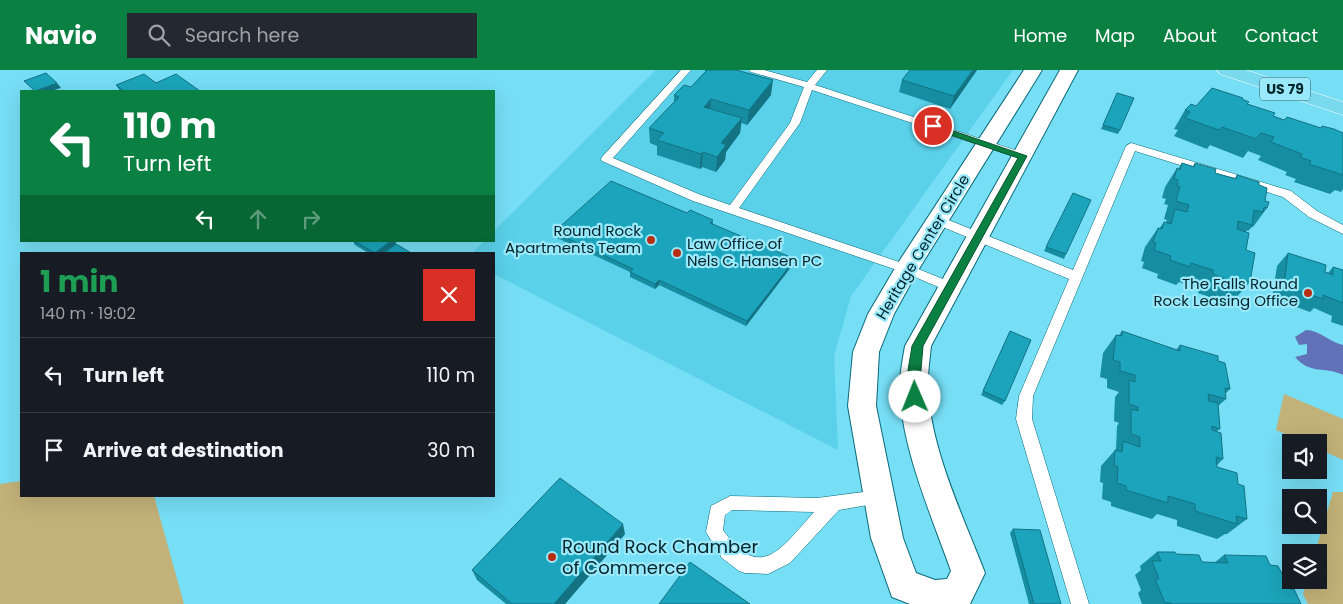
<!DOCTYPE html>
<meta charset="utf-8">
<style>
:root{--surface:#171b24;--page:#242831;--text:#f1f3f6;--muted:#9ea1a6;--line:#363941;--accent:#0b8043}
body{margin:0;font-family:Poppins,sans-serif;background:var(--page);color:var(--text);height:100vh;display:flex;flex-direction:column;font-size:19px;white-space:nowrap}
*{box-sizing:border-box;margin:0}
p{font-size:16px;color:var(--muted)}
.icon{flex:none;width:28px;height:28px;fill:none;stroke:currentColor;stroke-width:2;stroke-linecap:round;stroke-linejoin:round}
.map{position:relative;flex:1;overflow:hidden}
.drawer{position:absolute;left:20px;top:182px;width:475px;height:245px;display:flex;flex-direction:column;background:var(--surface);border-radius:0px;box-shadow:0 5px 20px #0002}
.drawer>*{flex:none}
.guide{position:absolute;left:20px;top:20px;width:475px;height:152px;border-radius:0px;box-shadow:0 5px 20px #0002;background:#0b8043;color:#fff;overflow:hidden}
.controls{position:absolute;left:1282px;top:364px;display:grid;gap:10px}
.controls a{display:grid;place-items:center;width:45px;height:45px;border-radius:0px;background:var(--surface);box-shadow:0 5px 20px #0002;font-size:25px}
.pin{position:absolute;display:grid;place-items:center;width:42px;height:42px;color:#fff;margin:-21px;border:2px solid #fff;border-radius:50%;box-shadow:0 1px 5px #0007}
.me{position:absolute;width:55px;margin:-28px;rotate:359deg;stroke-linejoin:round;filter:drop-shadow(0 0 4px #0008)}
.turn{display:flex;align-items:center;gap:18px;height:105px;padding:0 20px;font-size:22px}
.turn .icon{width:65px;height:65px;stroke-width:2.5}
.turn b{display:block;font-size:35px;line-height:42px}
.lanes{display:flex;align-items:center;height:48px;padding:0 20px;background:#0003;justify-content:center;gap:25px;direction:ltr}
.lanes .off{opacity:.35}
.round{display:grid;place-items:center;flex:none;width:52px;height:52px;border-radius:0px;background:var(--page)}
.headline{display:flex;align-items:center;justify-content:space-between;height:85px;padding:0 20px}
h1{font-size:30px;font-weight:700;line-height:38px;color:#1e9e55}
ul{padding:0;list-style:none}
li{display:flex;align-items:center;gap:15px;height:75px;padding:0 20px;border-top:1px solid var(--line)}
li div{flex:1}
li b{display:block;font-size:19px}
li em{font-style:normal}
header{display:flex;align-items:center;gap:30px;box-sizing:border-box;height:70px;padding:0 25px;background:var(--accent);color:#fff}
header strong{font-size:24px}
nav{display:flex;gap:28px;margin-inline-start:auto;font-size:18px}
.search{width:350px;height:45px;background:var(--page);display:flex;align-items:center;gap:12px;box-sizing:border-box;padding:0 18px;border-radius:0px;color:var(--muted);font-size:19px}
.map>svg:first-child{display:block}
.built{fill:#5ad0e9}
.green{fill:#c2b178}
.water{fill:#6272b9}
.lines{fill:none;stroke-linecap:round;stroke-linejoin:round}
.lane-casing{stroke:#096978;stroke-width:1}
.street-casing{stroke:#096978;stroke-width:2}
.highway-casing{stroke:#fff;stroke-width:1}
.lane{fill:#fff;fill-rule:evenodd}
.street{fill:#fff;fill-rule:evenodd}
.highway{fill:#7bd9ed;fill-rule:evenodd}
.wall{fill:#178da1}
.shaded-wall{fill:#137383}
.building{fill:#1ba4bb;stroke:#137383}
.route{fill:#0b8043;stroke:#07532c}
.poi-dot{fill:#b82d0f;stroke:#99e9fa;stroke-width:2}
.labels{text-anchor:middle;stroke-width:4.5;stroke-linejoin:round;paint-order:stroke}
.shield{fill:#99e9fa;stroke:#2f5f69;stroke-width:1}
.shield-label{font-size:14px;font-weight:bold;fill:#01242b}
.poi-label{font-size:15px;fill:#01242b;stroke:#99e9fa;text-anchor:end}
.street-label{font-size:15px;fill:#01242b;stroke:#99e9fa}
.near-poi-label{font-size:18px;fill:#01242b;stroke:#99e9fa;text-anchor:start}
</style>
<header>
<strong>Navio</strong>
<div class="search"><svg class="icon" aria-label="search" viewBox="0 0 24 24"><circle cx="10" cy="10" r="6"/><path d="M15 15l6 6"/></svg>Search here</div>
<nav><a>Home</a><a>Map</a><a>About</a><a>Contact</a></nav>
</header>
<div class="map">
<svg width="1343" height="534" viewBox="0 0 1343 534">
<rect width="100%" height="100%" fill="#76def5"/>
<path class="built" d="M656 0H1013L851 226 834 286 838 380 494 204V184H471L484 171H494V161Z"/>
<g class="green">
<path d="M1284 324 1343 349V390L1319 379V372H1304L1276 360Z"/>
<path d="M21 411V426H154L184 534H0V414Z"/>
<path d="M1333 422H1343V534H1308L1303 524 1307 510H1319V482H1315Z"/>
</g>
<path class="water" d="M1306 260C1319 260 1330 272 1343 275V305C1326 296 1310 305 1295 287L1307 284V274L1299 275 1295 267Z"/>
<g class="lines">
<defs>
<g id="lane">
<path d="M681 0H691L613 88 701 125 730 135 790 53 804 17 751 2 749 0H764L807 12 817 0H827L815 15 1027 84 1028 86 1027 88H1019L812 20 800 53 739 138 911 196 955 214 956 217 955 220 950 222 903 202 693 131 602 91 601 89 602 87Z"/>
<path d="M1131 73 1291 121 1317 141 1343 155V164L1309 147 1283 127 1135 81 1033 326 1032 349 1089 534H1071L1016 349 1019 326 1069 209 933 153 931 150 933 147H941L1073 200 1126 76Z"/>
<path d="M879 420 885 422 887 427 885 432 839 440 790 493 768 504 745 503 739 501 722 488 706 462 711 436 730 426 817 428ZM732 440 814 442C782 477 761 514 723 460L725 445Z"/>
</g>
<path id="street" d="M1024 0H1042L917 202 894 244 879 282 876 336 903 468 916 503 935 510 947 509 951 501C931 444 898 371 900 310 901 299 903 287 905 276L1060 0H1078L931 276C930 287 928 299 928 310 927 372 963 446 985 503L970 534H910L892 527 871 468 848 336 853 282 868 244 898 193Z"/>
<path id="highway" d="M1217 0H1246L1343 32V45L1220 4Z"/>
</defs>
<use href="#lane" class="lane-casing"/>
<use href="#street" class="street-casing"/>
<use href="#highway" class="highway-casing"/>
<use href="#lane" class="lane"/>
<use href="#street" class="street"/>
<use href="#highway" class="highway"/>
</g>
<g class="wall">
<path d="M705 0H737L771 25 747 55 741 53 740 63 726 82 725 90 716 102 702 97 700 99 657 85V76L650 73 649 58 674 32V25L691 17 705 2Z"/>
<path d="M910 0H977L950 39 899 22 902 10Z"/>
<path d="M116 15 200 21H120Z"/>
<path d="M1115 28 1120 60 1118 64 1101 59Z"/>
<path d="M1242 29 1248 34 1273 46 1284 50 1343 63V119L1341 122 1335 120 1330 124 1294 112 1296 109 1285 105 1287 102 1258 90 1261 86 1248 81 1243 88 1210 75 1207 79 1174 66 1178 60 1174 59 1185 40 1196 36Z"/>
<path d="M1182 93 1193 96 1195 93 1215 103 1235 108 1237 105 1259 115 1265 131 1267 138 1253 157H1252L1248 161 1247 160 1246 162V180L1250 212 1234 230 1222 226 1218 230 1198 223 1199 219 1179 212 1176 215 1157 208 1158 204 1142 198 1144 192 1141 191 1145 177 1158 158 1159 159 1164 152H1166L1167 150 1164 149 1168 135 1164 134 1166 129 1162 128 1165 117 1177 98 1178 99Z"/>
<path d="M1073 123 1066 184 1064 189 1044 181Z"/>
<path d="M687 143 713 150V154L794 193 746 256 659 215 655 219 630 207V202L555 167 554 162Z"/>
<path d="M353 171H395L396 174 382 184H370L355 175Z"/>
<path d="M1288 183 1328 203 1333 197 1343 200V256L1331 252 1332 246 1314 238 1310 242 1272 228 1277 196Z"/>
<path d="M1122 261 1176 280 1180 275 1218 291 1230 319 1225 324 1226 329 1218 336 1220 359 1217 361 1223 389 1217 395V397L1238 414 1247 449 1227 464H1225L1217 469 1177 456V450L1157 444 1152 449 1111 436V432L1102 429 1103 413 1100 412 1101 396 1116 379 1117 356 1119 353 1114 351 1115 327 1119 322 1107 318V309L1100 307 1103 283 1116 265H1119Z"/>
<path d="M1008 266 1005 331 1002 335 981 325Z"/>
<path d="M1013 459 1061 534H1029L1010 463Z"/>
<path d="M625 464 565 534H506L477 510 472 500Z"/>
<path d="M1157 482 1176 484 1202 492 1214 493 1224 485 1270 495 1301 534H1142L1138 523 1141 520 1135 505 1141 500 1140 496Z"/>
</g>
<g class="shaded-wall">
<path d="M973 0H977L950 39 954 26Z"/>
<path d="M773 10 771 25 747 55 749 40Z"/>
<path d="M57 13 61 18 51 21H36Z"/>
<path d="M711 29 710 44 704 37Z"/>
<path d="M742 48 740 63 726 82 725 90 716 102 717 87 721 73Z"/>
<path d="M703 82 702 97 700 99 701 84Z"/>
<path d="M391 171H395L396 174 382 184H375V183Z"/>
<path d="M795 189 794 193 746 256 747 251Z"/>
<path d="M659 210V215L655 219V214Z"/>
<path d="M623 454 625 464 565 534H554Z"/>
</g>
<g class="building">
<path d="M707 0H736L773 10 749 40 711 29 704 37 742 48 721 73 726 75 717 87 703 82 701 84 657 70 664 63 649 58 679 27 674 25 684 15 691 17Z"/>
<path d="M910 0H973L954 26 902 10Z"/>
<path d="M46 3 57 13 35 21 24 11Z"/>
<path d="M144 4 156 13 176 4 200 21H124L116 15Z"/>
<path d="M1212 18 1243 28 1242 29 1249 32 1247 34 1275 43 1273 46 1284 50 1287 47 1321 58 1322 56 1334 59 1343 63V105L1309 94 1311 91 1300 87 1302 84 1271 72 1274 67 1261 63 1256 69 1222 57 1219 60 1185 48 1190 42 1185 40 1191 34 1196 36Z"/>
<path d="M1117 23 1134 28 1120 60 1103 55Z"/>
<path d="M1182 93 1194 97 1195 93 1216 99 1215 103 1236 109 1237 105 1259 112V115L1267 118 1265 131 1269 132 1267 138 1264 137 1263 142 1254 140 1252 155 1238 151 1237 159 1249 163 1246 180 1255 183 1250 212 1234 207 1233 212 1213 204V200L1191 193 1190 197 1170 190 1171 186 1154 180 1156 173 1153 172 1158 158 1162 159 1164 152 1171 154 1175 139 1187 142 1189 135 1176 131 1180 117 1177 116 1178 110 1174 109 1177 98 1180 100Z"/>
<path d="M611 111 687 143 690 140 713 150 710 153 795 189 747 251 659 210 655 214 630 202 633 199 554 162Z"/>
<path d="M1073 123 1091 130 1066 184 1046 177Z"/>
<path d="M354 171H391L375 183Z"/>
<path d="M396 174 413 184H383Z"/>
<path d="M1288 183 1326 195 1325 202 1333 205V197L1343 200V233L1323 225V229L1284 216Z"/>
<path d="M1010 261 1031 270 1005 331 983 321Z"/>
<path d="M1122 261 1180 281V275L1218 286V291L1225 293 1230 319 1225 318 1226 329 1208 324 1209 331 1218 333 1220 359 1212 356V360L1221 363 1223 389 1216 387 1217 397 1237 403 1238 414 1244 416 1247 449 1236 446 1237 454 1195 441V434L1168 426V433L1126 420V416L1117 413 1118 397 1114 395 1115 380 1122 382 1123 371 1140 377V367L1131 364V339L1138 341V337L1129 334V310L1135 312V305L1120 301V292L1113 290 1116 265 1122 266Z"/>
<path d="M560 408 623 454 554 534H512L472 500Z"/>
<path d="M1013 459 1040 460 1061 534H1034Z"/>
<path d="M1157 482H1175L1176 484 1199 485 1202 492 1228 493 1224 485 1266 486 1270 495 1278 496 1290 519H1294L1301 534H1171V533H1165L1155 509H1159L1152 491H1161Z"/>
<path d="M690 492 750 534H659Z"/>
</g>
<path class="route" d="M933 54 1027 86 923 276 920 311 921 327 920 331H911C903 315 910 292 912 276L1018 88 930 58V55Z"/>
<g class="poi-dot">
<circle cx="651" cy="170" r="5"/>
<circle cx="677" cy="183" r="5"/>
<circle cx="1308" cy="223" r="5"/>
<circle cx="552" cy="487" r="5"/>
</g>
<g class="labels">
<rect class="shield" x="1260" y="7.5" width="50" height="23" rx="4"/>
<g class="shield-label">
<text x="1285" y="24">US 79</text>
</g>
<g class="poi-label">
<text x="641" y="166">Round Rock<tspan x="641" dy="17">Apartments Team</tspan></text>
<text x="687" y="179" text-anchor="start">Law Office of<tspan x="687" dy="17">Nels C. Hansen PC</tspan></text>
<text x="1298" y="219">The Falls Round<tspan x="1298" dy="17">Rock Leasing Office</tspan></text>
</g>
<g class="street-label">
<text transform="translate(923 177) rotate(-59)" y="5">Heritage Center Circle</text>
</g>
<g class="near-poi-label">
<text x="562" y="483">Round Rock Chamber<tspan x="562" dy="21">of Commerce</tspan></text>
</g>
</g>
</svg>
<div class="controls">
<a><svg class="icon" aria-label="sound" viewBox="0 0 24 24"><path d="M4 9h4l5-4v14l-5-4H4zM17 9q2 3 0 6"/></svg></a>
<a><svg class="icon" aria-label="search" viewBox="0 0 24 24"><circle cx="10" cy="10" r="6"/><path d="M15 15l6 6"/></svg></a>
<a><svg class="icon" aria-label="layers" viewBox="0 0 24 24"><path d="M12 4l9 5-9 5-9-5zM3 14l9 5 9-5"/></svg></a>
</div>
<div class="pin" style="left:933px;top:56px;background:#d93025"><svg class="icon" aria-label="arrive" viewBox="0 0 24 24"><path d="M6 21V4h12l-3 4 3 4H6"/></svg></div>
<svg class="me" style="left:915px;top:327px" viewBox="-20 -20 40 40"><circle r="19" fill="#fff"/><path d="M0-13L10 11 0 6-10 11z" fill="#0b8043"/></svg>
<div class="guide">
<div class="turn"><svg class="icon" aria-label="left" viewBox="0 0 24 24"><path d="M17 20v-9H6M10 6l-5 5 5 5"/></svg><div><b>110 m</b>Turn left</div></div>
<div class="lanes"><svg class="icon" aria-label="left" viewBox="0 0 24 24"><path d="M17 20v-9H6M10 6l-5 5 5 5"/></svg><svg class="icon off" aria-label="ahead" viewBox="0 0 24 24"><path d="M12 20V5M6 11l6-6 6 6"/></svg><svg class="icon off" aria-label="right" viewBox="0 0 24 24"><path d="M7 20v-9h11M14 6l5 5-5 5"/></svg></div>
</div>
<section class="drawer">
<div class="headline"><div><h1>1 min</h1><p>140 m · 19:02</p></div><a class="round" style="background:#d93025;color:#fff"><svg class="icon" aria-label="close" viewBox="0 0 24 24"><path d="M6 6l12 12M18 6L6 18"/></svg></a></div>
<ul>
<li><svg class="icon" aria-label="left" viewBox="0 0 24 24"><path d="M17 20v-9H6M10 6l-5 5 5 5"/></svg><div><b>Turn left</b></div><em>110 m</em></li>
<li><svg class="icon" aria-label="arrive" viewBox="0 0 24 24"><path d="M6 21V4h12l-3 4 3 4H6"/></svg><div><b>Arrive at destination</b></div><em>30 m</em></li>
</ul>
</section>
</div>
